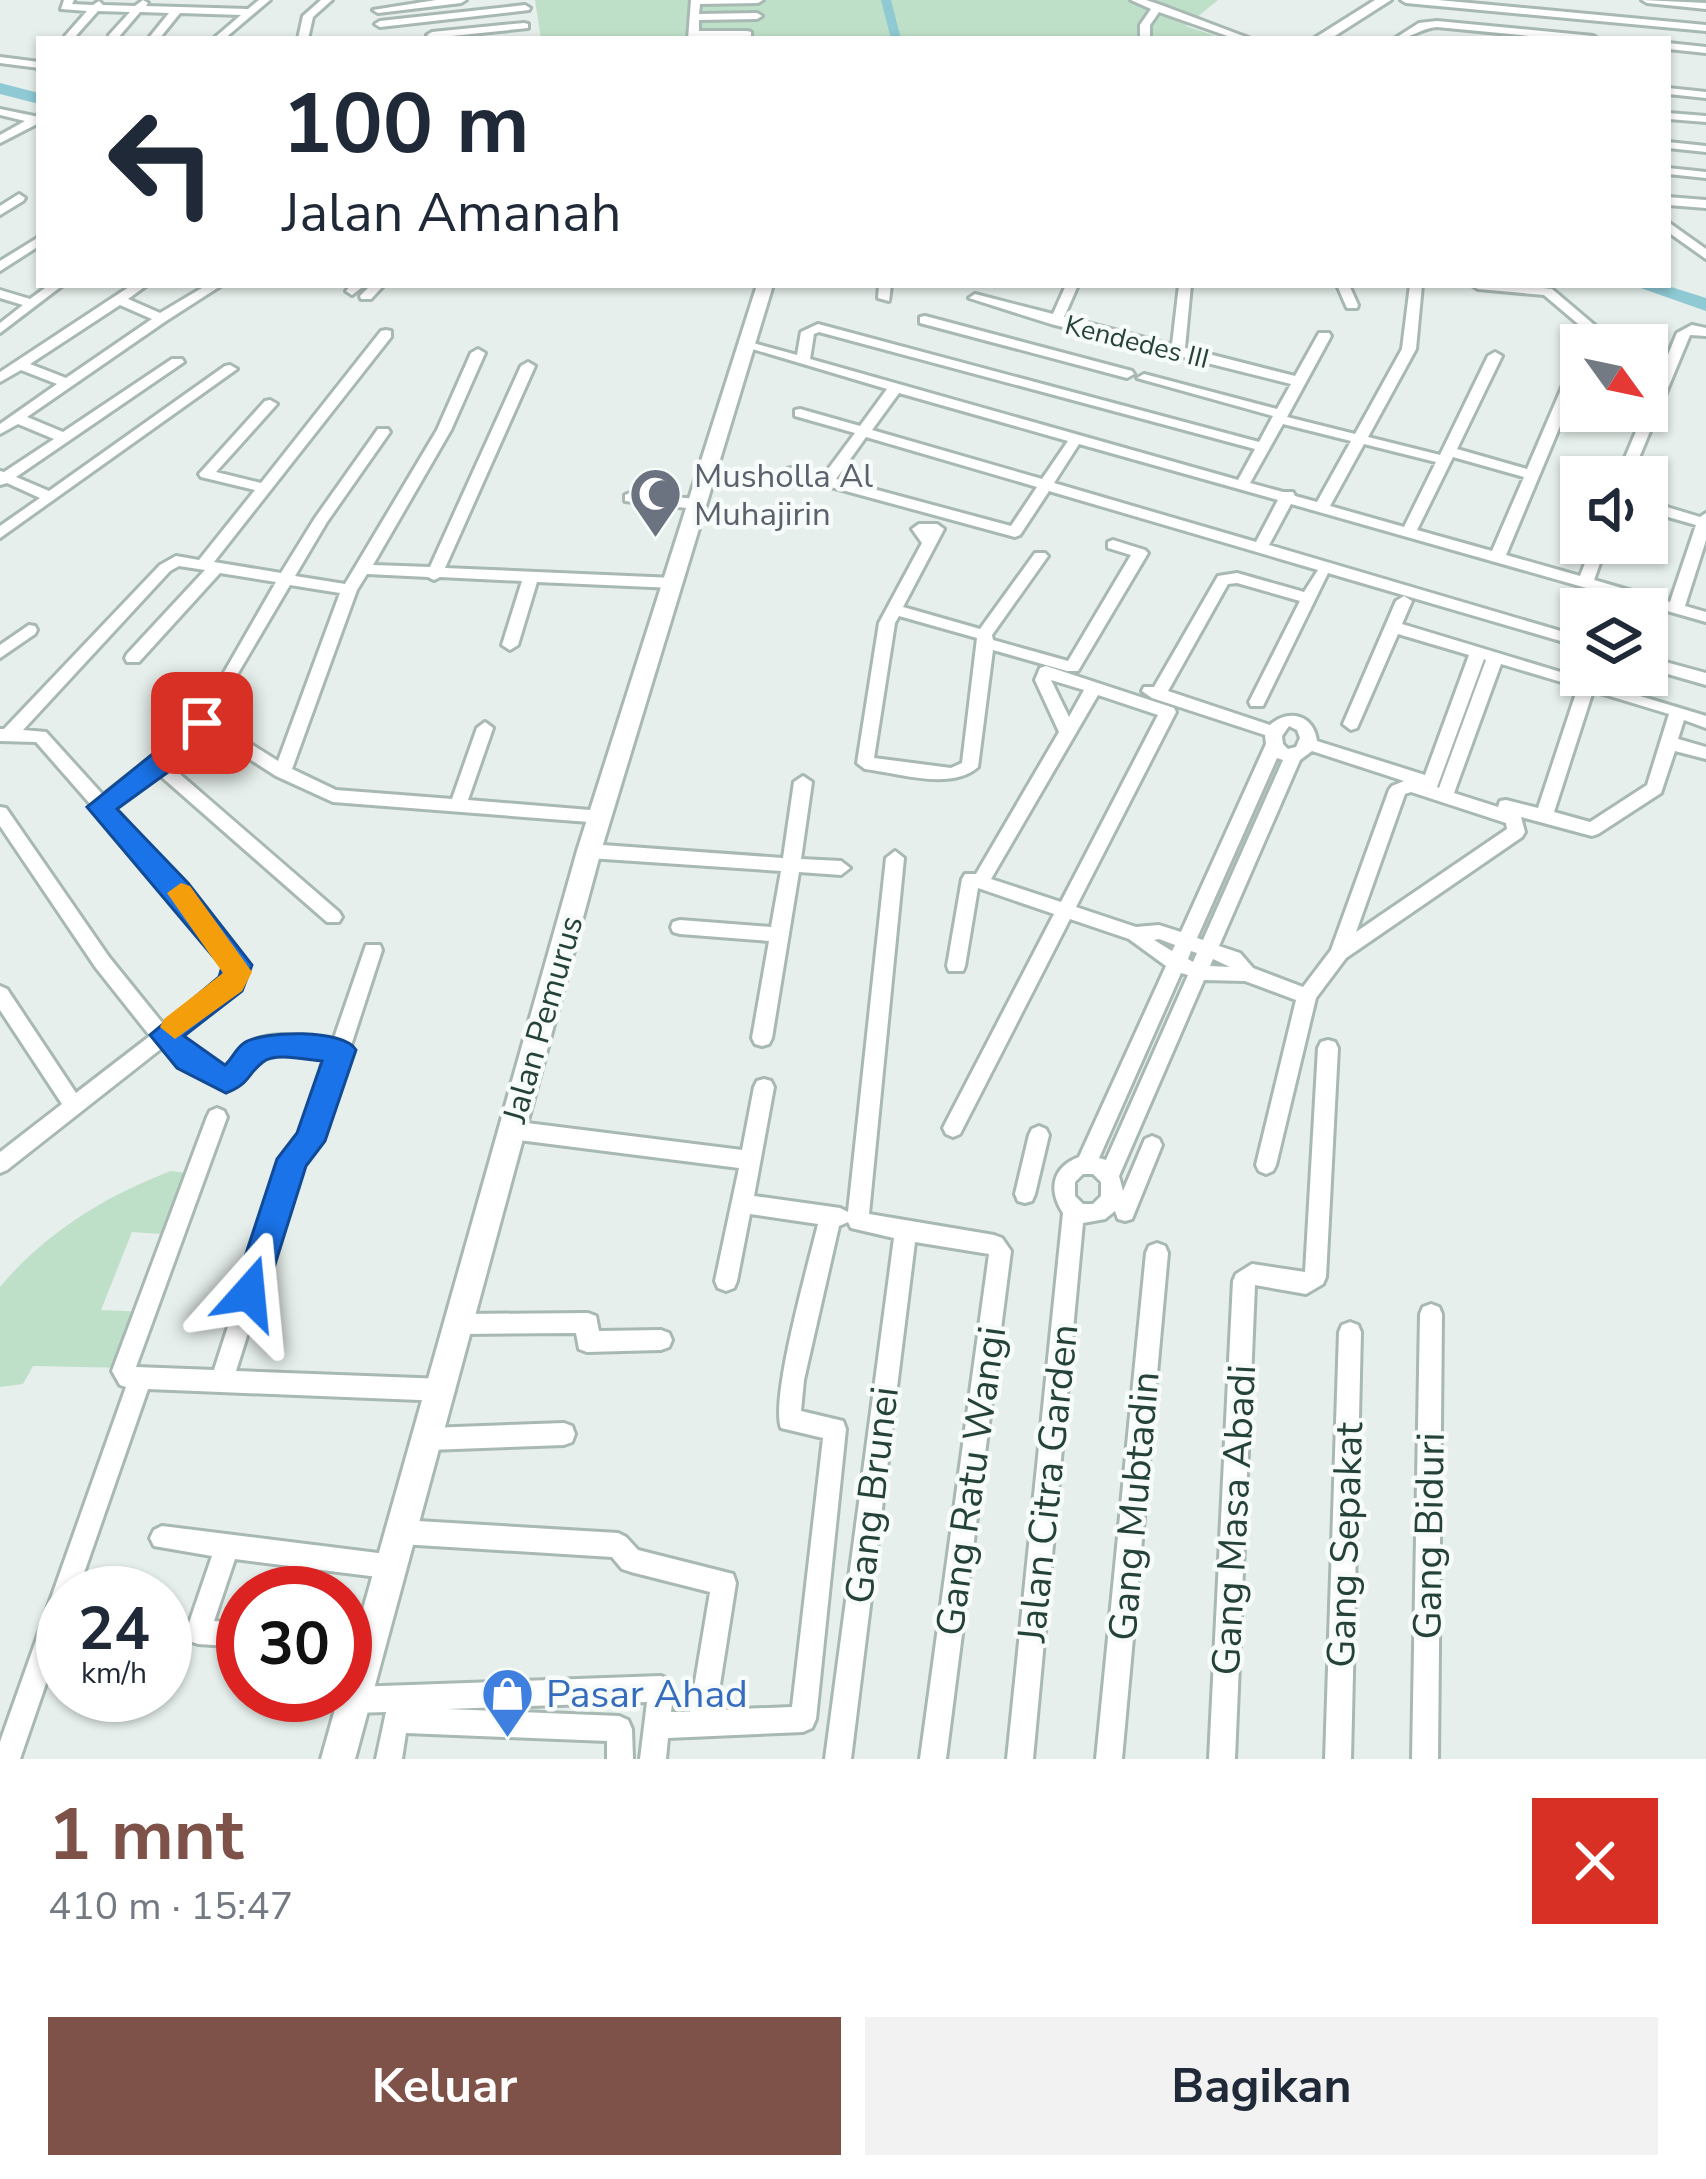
<!DOCTYPE html>
<html lang="id">
<meta charset="utf-8">
<style>
:root{--surface:#fff;--page:#f2f2f3;--text:#1f2937;--muted:#747a83;--accent:#7f5249}
body{margin:0;font-family:"Nunito Sans",sans-serif;background:var(--page);color:var(--text);height:100vh;display:flex;flex-direction:column;font-size:45px;white-space:nowrap}
*{box-sizing:border-box;margin:0}
p{font-size:39px;color:var(--muted)}
.icon{flex:none;width:66px;height:66px;fill:none;stroke:currentColor;stroke-width:2;stroke-linecap:round;stroke-linejoin:round}
.map{position:relative;height:1759px;overflow:hidden}
.drawer{display:flex;flex-direction:column;background:var(--surface);flex:1}
.drawer>*{flex:none}
.top-card{position:absolute;left:36px;top:36px;width:1635px;height:252px;border-radius:0px;box-shadow:0 3px 9px #0004;background:#fff;color:var(--text);overflow:hidden}
.needle{width:78px;rotate:123deg}
.controls{position:absolute;left:1560px;top:324px;display:grid;gap:24px}
.controls a{display:grid;place-items:center;width:108px;height:108px;border-radius:0px;background:var(--surface);box-shadow:0 3px 9px #0004;font-size:60px}
.speed{position:absolute;left:36px;top:1566px;display:flex;gap:24px;font-size:60px;font-weight:700;text-align:center}
.speed>*{display:grid;place-content:center;width:156px;height:156px;border-radius:50%;background:var(--surface);box-shadow:0 3px 9px #0004;line-height:1}
.speed small{font-size:30px;font-weight:400}
.speed .limit{border:18px solid #d22;background:#fff;color:#111}
.pin{position:absolute;display:grid;place-items:center;width:102px;height:102px;color:#fff;margin:-51px;border-radius:24px;box-shadow:0 6px 18px #0006}
.me{position:absolute;width:132px;margin:-66px;rotate:18deg;stroke-linejoin:round;filter:drop-shadow(0 0 9px #0008)}
.turn{display:flex;align-items:center;gap:42px;height:252px;padding:0 48px;font-size:54px}
.turn .icon{width:156px;height:156px;stroke-width:2.5}
.turn b{display:block;font-size:84px;line-height:102px}
.round{display:grid;place-items:center;flex:none;width:126px;height:126px;border-radius:0px;background:var(--page)}
.headline{display:flex;align-items:center;justify-content:space-between;height:204px;padding:0 48px}
h1{font-size:72px;font-weight:700;line-height:90px;color:var(--accent)}
.action{display:flex;gap:24px;margin-top:auto;padding:24px 48px}
.action a{flex:1;height:138px;border-radius:0px;background:var(--accent);color:#fff;font-size:48px;font-weight:700;line-height:138px;text-align:center}
.action a+a{background:var(--page);color:var(--text)}
.map>svg:first-child{display:block}
.green{fill:#bfe0c8}
.lines{fill:none;stroke-linecap:round;stroke-linejoin:round}
.canal{fill:#8ec9d4;fill-rule:evenodd}
.river{fill:#8ec9d4;fill-rule:evenodd}
.minor-casing{stroke:#a8b8b2;stroke-width:6}
.tertiary-casing{stroke:#a8b8b2;stroke-width:6}
.minor{fill:#fff;fill-rule:evenodd}
.tertiary{fill:#fff;fill-rule:evenodd}
.route{fill:#1a73e8;stroke:#114b97;stroke-width:3}
.slow{fill:#f59e0b}
.labels{text-anchor:middle;stroke-width:9;stroke-linejoin:round;paint-order:stroke}
.far-street-label{font-size:27px;fill:#24423a;stroke:#f7fbf9}
.worship-label{font-size:33px;fill:#5b616d;stroke:#f7fbf9;text-anchor:start}
.street-label{font-size:33px;fill:#24423a;stroke:#f7fbf9}
.near-street-label{font-size:39px;fill:#24423a;stroke:#f7fbf9}
.near-shop-label{font-size:39px;fill:#366cbe;stroke:#f7fbf9;text-anchor:start}
</style>
<div class="map">
<svg width="1706" height="1759" viewBox="0 0 1706 1759">
<rect width="100%" height="100%" fill="#e6efeb"/>
<g class="green">
<path d="M535 0H1218L1186 26 1225 39H541Z"/>
<path d="M171 1171 194 1174 175 1235 132 1232 101 1310 148 1312 126 1368 33 1366 23 1384 0 1387V1287C45 1233 107 1195 171 1171Z"/>
</g>
<g class="lines">
<path class="canal" d="M881 0H891L901 39H891Z"/>
<g class="river">
<path d="M0 83 39 93V104L0 94Z"/>
<path d="M1632 285H1665L1706 298V311Z"/>
</g>
<defs>
<g id="minor">
<path d="M64 0H74L72 4 93 5 99 1 103 5 135 6 143 0 148 3 146 6 248 9 259 0H270L224 39H213L241 15 180 13 159 39H148L169 13 140 12 117 39H109V35L130 12 98 11 74 38 70 39 65 36 87 11 61 9Z"/>
<path d="M321 0H332L313 17 308 39H298L303 16Z"/>
<path d="M436 0H466L461 3 378 13 373 10Z"/>
<path d="M691 0H763L758 3 700 4 699 14 757 13 762 16 757 19 699 20V31H747L751 32V36L688 39Z"/>
<path d="M1131 0H1146L1161 5 1251 39H1236L1159 12 1150 25V39H1140V25L1151 9Z"/>
<path d="M1401 0H1438L1706 25V31L1406 3Z"/>
<path d="M1642 0 1706 3V9L1647 3Z"/>
<path d="M525 5 530 8 529 10 380 27 375 24 380 21Z"/>
<path d="M1437 21 1593 36 1598 39H1561L1437 27C1421 28 1410 39 1394 39L1419 23Z"/>
<path d="M524 23 528 24V28L432 38 427 35 432 32Z"/>
<path d="M1668 43 1706 47V53L1668 49Z"/>
<path d="M0 57 39 62V68L0 63Z"/>
<path d="M1668 88 1706 92V98L1668 94Z"/>
<path d="M0 109 39 117V123L0 143V135L25 121 0 115Z"/>
<path d="M1668 113 1706 116V122L1668 119Z"/>
<path d="M1668 142 1706 146V152L1668 148Z"/>
<path d="M1668 168 1706 172V178L1668 174Z"/>
<path d="M19 194 25 198 23 201 0 215V206Z"/>
<path d="M1668 197 1706 200V208L1668 205Z"/>
<path d="M1668 222 1706 249V259L1668 232Z"/>
<path d="M39 237V246L0 271V261Z"/>
<path d="M49 285H63L0 333V323L23 305 0 298V290L30 299Z"/>
<path d="M132 285H147L128 299 160 313 207 285H222L166 321 27 417 63 432 172 359H182L184 362 16 477 49 491 225 366 230 365 237 369 0 538V526L40 498 7 483 0 485V471L4 472 54 439 18 424 0 434V424L57 384 21 370 0 382V372ZM120 305 152 319 66 378 30 364Z"/>
<path d="M351 285H365L352 295 346 291Z"/>
<path d="M371 285H384L371 299H361L360 296Z"/>
<path d="M879 285H891L889 301 878 298Z"/>
<path d="M1066 285H1078L1064 317 1172 345 1179 285H1191L1185 348 1295 376 1319 333H1329L1331 336 1287 417 1355 434 1402 349 1410 285H1422L1416 349 1368 437 1440 455 1488 356 1495 352 1502 356 1457 449 1527 469 1566 378 1573 374 1580 378 1506 555 1580 576 1593 543H1607L1594 580 1670 602 1696 525 1647 511V501L1700 517 1706 513V540L1685 606 1706 612V622L1291 504 1269 545 1581 637V647L1328 573 1263 706H1251L1249 702 1300 601 1237 583 1228 584 1168 691 1270 725C1289 708 1314 715 1317 741L1425 775 1469 655 1398 634 1357 728 1351 730 1343 724 1396 601 1404 596 1412 601 1402 624 1706 716V728L1684 720 1678 739 1706 747V759L1675 751 1661 793 1598 834 1592 836 1521 817 1525 832 1522 837 1346 958 1316 998 1276 1165 1273 1171 1266 1174 1259 1171 1256 1165 1296 1000 1245 981 1204 980 1119 1176 1123 1191 1145 1139 1152 1136 1159 1139 1162 1145 1132 1219 1125 1221 1118 1219 1115 1211 1105 1219 1083 1223 1033 1759H1007L1063 1213C1048 1190 1052 1167 1079 1157L1166 966 1129 939 1070 919 960 1134 953 1137 946 1134 943 1128 946 1122 1054 914 978 888 965 966 963 971H949L947 966 962 879 965 874H976L1059 732 1035 680 1040 668 1046 666 1174 708 1176 712 1076 907 1136 927 1159 925 1181 932 1266 744 1265 735 1152 698 1142 691 1144 687H1154L1218 576 1237 573 1304 592 1318 570 1049 491 1020 535 1015 537 787 475V469L792 468 823 476 855 433 795 416V410L800 409 860 426 887 389 739 345 746 341 797 355 801 332 818 324 1259 442 1273 416 1137 378 1144 374 1277 409 1291 384 1051 324 969 298 975 294 1053 314ZM819 332 1255 449 1238 480 810 359 814 334ZM899 393 1068 441 1042 479 872 430ZM1283 424 1351 441 1317 502 1295 496 1293 492H1283L1250 483ZM866 437 1037 487 1011 526 836 479ZM1079 444 1278 500 1256 542 1054 483ZM1364 444 1436 462 1404 527 1330 506ZM1453 457 1524 477 1492 551 1417 530ZM1484 659 1486 660 1439 788 1437 787ZM1501 664 1578 687 1538 808 1506 800 1500 801 1498 807 1454 793ZM1051 680 1084 690 1069 717ZM1593 691 1669 714 1647 785 1590 822 1554 812ZM1098 695 1158 715 1061 902 991 879ZM1289 726 1297 730 1300 738 1296 747 1288 749 1283 744 1282 736ZM1312 751 1404 781 1392 786 1389 790 1331 950 1303 987 1253 968 1240 953 1219 946 1300 760ZM1277 758 1283 760 1203 940 1197 938ZM1411 792 1506 823 1507 829 1356 932 1405 794ZM1159 939 1175 945 1172 951 1154 940ZM1191 951 1197 953 1193 962 1188 959ZM1213 959 1230 967 1210 966ZM1181 973 1188 975 1106 1160 1099 1158ZM1083 1174H1093L1101 1182V1196L1093 1204H1083L1075 1196V1182Z"/>
<path d="M1337 285H1349L1358 305 1357 308H1347Z"/>
<path d="M1472 285H1516L1552 289 1618 345H1603L1544 295 1478 289Z"/>
<path d="M925 316 1132 371 1134 374 1127 378 920 323V317Z"/>
<path d="M1692 325 1706 328V336L1690 335 1631 477H1617L1677 333Z"/>
<path d="M386 330 391 331V337L214 562 281 573 315 518 378 429H388L390 432 327 522 295 576 345 584 437 430 471 353 478 349 485 353 451 430 373 565 430 567 521 366 528 362 535 366 445 568 674 578 682 583 674 588 537 582 518 645 510 650 502 645 522 581 440 577 434 580 428 577 367 574 357 590 292 769 336 790 452 799 477 728 485 722 493 728 468 800 602 811 611 817 608 822 602 823 333 802 276 776 206 731 167 763 339 912 342 917 339 922H327L156 772 113 806 184 885 247 972 239 988 177 1037 202 1059 225 1070C232 1063 237 1053 244 1047 267 1027 307 1038 333 1041L366 945H380L382 950 320 1141 301 1164 236 1371 444 1379 452 1382 455 1390 452 1398 444 1401 148 1389 77 1593H63V1634L20 1759H0V1742L126 1387 120 1385 112 1371 207 1117 210 1111 217 1108 224 1111 227 1117 136 1367 214 1370 282 1159 301 1136 328 1057C308 1054 273 1044 256 1060 245 1072 242 1082 226 1088L188 1071 162 1048 7 1170 0 1173V1152L62 1104 0 1010V986L7 989 76 1093 150 1036 96 968 0 826V807L6 808 109 957 164 1025 228 973 172 895 99 813 94 812 92 806 36 742 0 741V729H4L160 565 176 556 199 560 255 490 201 477 199 474 265 401 270 400 277 404 216 472 261 483 381 331ZM179 566 205 570 127 654 125 658 127 662H139L220 573 276 582 195 723 103 795 46 732 23 730 170 571ZM290 585 340 593 278 761 211 719Z"/>
<path d="M630 493 696 499 703 504 696 509 625 501V495Z"/>
<path d="M937 524 944 529 903 607 980 629 1035 553H1045L1048 556 992 635 993 640 1068 661 1131 555 1108 548V542L1113 540 1145 550 1148 553 1078 671H1067L993 650 978 767C951 791 899 773 865 769L857 763 879 623 922 543 912 529 919 524ZM899 616 977 638 962 763 951 768 874 758 895 623Z"/>
<path d="M29 625 35 626 37 630 35 634 0 658V645Z"/>
<path d="M1647 657 1706 673V685L1647 668Z"/>
<path d="M803 776 812 782 801 859 841 861 850 868 841 875 799 872 772 1038 769 1044 762 1046 755 1044 752 1038 769 941 680 934 673 932 671 927 673 922 680 920 771 927 781 871 589 858 580 851 589 844 783 858 794 782Z"/>
<path d="M895 851 904 858 869 1214 994 1235 1002 1238 1011 1251 946 1759H920L989 1254 915 1242 851 1759H825L894 1238 851 1228 848 1222 839 1226 804 1380 801 1411 843 1421 846 1429 816 1719 812 1728 803 1732 668 1738 666 1759H640L647 1702 447 1709 619 1716 628 1720 632 1729 633 1759H607V1741L406 1733 402 1759H376L386 1712 353 1713 344 1709 340 1700 345 1691 353 1687 661 1676 670 1680 674 1689 671 1712H690L710 1592 631 1572 622 1569 612 1557 401 1544 393 1540 389 1532 393 1524 401 1520 618 1533 626 1537 638 1550 733 1574 736 1583 716 1710 792 1707 823 1438 781 1428C770 1398 809 1262 818 1224L750 1214 737 1281 734 1288 726 1291 718 1288 715 1281 739 1168 511 1139 504 1136 501 1130 504 1124 511 1121 742 1150 754 1087 757 1081 764 1079 771 1081 774 1087 754 1196 840 1208 848 1212 886 858Z"/>
<path d="M1328 1040 1335 1042 1338 1048 1326 1277 1323 1284 1306 1294 1255 1285 1235 1759H1209L1233 1281 1236 1274 1252 1264 1305 1272 1318 1048 1321 1042Z"/>
<path d="M1039 1126 1046 1129 1049 1135 1035 1194 1032 1201 1025 1203 1018 1201 1015 1194 1029 1135 1032 1129Z"/>
<path d="M1157 1243 1165 1246 1168 1253 1122 1759H1096L1146 1253 1149 1246Z"/>
<path d="M1431 1304 1439 1307 1442 1314 1438 1759H1412L1420 1314 1423 1307Z"/>
<path d="M588 1313 596 1316 599 1331 661 1330 669 1333 672 1340 669 1347 661 1350 587 1352 579 1349 576 1333 461 1334 453 1331 450 1324 453 1317 461 1314Z"/>
<path d="M1350 1322 1358 1325 1361 1332 1351 1759H1325L1339 1332 1342 1325Z"/>
<path d="M564 1423 572 1426 575 1434 572 1442 564 1445 429 1450 421 1447 417 1439 421 1431 429 1428Z"/>
<path d="M162 1526 394 1555 403 1558 406 1567 403 1576 394 1579 235 1559 214 1621 243 1623V1647L198 1644 189 1641 186 1632 212 1556 154 1546 150 1538 154 1530Z"/>
<path d="M345 1632 379 1637 382 1646 379 1655 370 1658 345 1656Z"/>
</g>
<g id="tertiary">
<path d="M1375 0H1391L1330 39H1313Z"/>
<path d="M757 285H773L601 851 355 1759H321L339 1695H345V1673L577 851Z"/>
</g>
</defs>
<use href="#minor" class="minor-casing"/>
<use href="#tertiary" class="tertiary-casing"/>
<use href="#minor" class="minor"/>
<use href="#tertiary" class="tertiary"/>
</g>
<path class="route" d="M202 714 215 723 211 729 168 772 117 809 188 883 252 965 242 991 184 1036 225 1065C232 1059 236 1048 244 1043 263 1030 345 1029 356 1050L325 1141 306 1166 266 1293 261 1304 249 1308 238 1304 233 1293 277 1159 297 1133 322 1061C307 1060 275 1052 263 1062 247 1074 250 1084 226 1093L177 1068 150 1035 219 977 222 967 87 807Z"/>
<path class="slow" d="M181 883 190 886 252 972 242 991 175 1039 160 1027 164 1019 223 973 167 893Z"/>
<defs>
<symbol id="mosque-pin" viewBox="-11 -11 22 30"><path d="M0 17L-7.5 6A9.5 9.5 0 1 1 7.5 6Z" fill="#6b7280" stroke="#f7fbf9"/><path d="M3.5-4.9A6 6 0 1 0 3.5 4.9A5 5 0 1 1 3.5-4.9Z" fill="#fff"/></symbol>
<symbol id="shop-pin" viewBox="-11 -11 22 30"><path d="M0 17L-7.5 6A9.5 9.5 0 1 1 7.5 6Z" fill="#3f7fe0" stroke="#f7fbf9"/><path d="M-5-2.5h2.3a2.7 3.5 0 0 1 5.4 0H5L5.5 6h-11ZM-1.5-2.5h3a1.5 2.3 0 0 0-3 0Z" fill="#fff"/></symbol>
</defs>
<g fill-rule="evenodd">
<use href="#mosque-pin" x="626" y="464" width="59" height="81"/>
<use href="#shop-pin" x="478" y="1664" width="59" height="81"/>
</g>
<g class="labels">
<g class="far-street-label">
<text transform="translate(1137 342) rotate(14)" y="9">Kendedes III</text>
</g>
<g class="worship-label">
<text x="694" y="487">Musholla Al<tspan x="694" dy="38">Muhajirin</tspan></text>
</g>
<g class="street-label">
<text transform="translate(542 1019) rotate(-74)" y="12">Jalan Pemurus</text>
</g>
<g class="near-street-label">
<text transform="translate(970 1481) rotate(-82)" y="14">Gang Ratu Wangi</text>
<text transform="translate(1047 1483) rotate(-84)" y="14">Jalan Citra Garden</text>
<text transform="translate(871 1495) rotate(-83)" y="14">Gang Brunei</text>
<text transform="translate(1133 1506) rotate(-85)" y="14">Gang Mubtadin</text>
<text transform="translate(1233 1520) rotate(-87)" y="14">Gang Masa Abadi</text>
<text transform="translate(1428 1536) rotate(-89)" y="14">Gang Biduri</text>
<text transform="translate(1344 1545) rotate(-88)" y="14">Gang Sepakat</text>
</g>
<g class="near-shop-label">
<text x="546" y="1707">Pasar Ahad</text>
</g>
</g>
</svg>
<div class="controls">
<a><svg class="needle" viewBox="-14 -14 28 28"><path d="M0-13l5 13h-10z" fill="#e53935"/><path d="M0 13l5-13h-10z" fill="#747a83"/></svg></a>
<a><svg class="icon" aria-label="sound" viewBox="0 0 24 24"><path d="M4 9h4l5-4v14l-5-4H4zM17 9q2 3 0 6"/></svg></a>
<a><svg class="icon" aria-label="layers" viewBox="0 0 24 24"><path d="M12 4l9 5-9 5-9-5zM3 14l9 5 9-5"/></svg></a>
</div>
<div class="speed"><div>24<small>km/h</small></div><div class="limit">30</div></div>
<div class="pin" style="left:202px;top:723px;background:#d93025"><svg class="icon" aria-label="arrive" viewBox="0 0 24 24"><path d="M6 21V4h12l-3 4 3 4H6"/></svg></div>
<svg class="me" style="left:249px;top:1293px" viewBox="-20 -20 40 40"><path d="M0-17L14 15 0 8-14 15z" fill="#1a73e8" stroke="#fff" stroke-width="4"/></svg>
<div class="top-card">
<div class="turn"><svg class="icon" aria-label="left" viewBox="0 0 24 24"><path d="M17 20v-9H6M10 6l-5 5 5 5"/></svg><div><b>100 m</b>Jalan Amanah</div></div>
</div>
</div>
<section class="drawer">
<div class="headline"><div><h1>1 mnt</h1><p>410 m · 15:47</p></div><a class="round" style="background:#d93025;color:#fff"><svg class="icon" aria-label="close" viewBox="0 0 24 24"><path d="M6 6l12 12M18 6L6 18"/></svg></a></div>
<div class="action"><a>Keluar</a><a>Bagikan</a></div>
</section>
